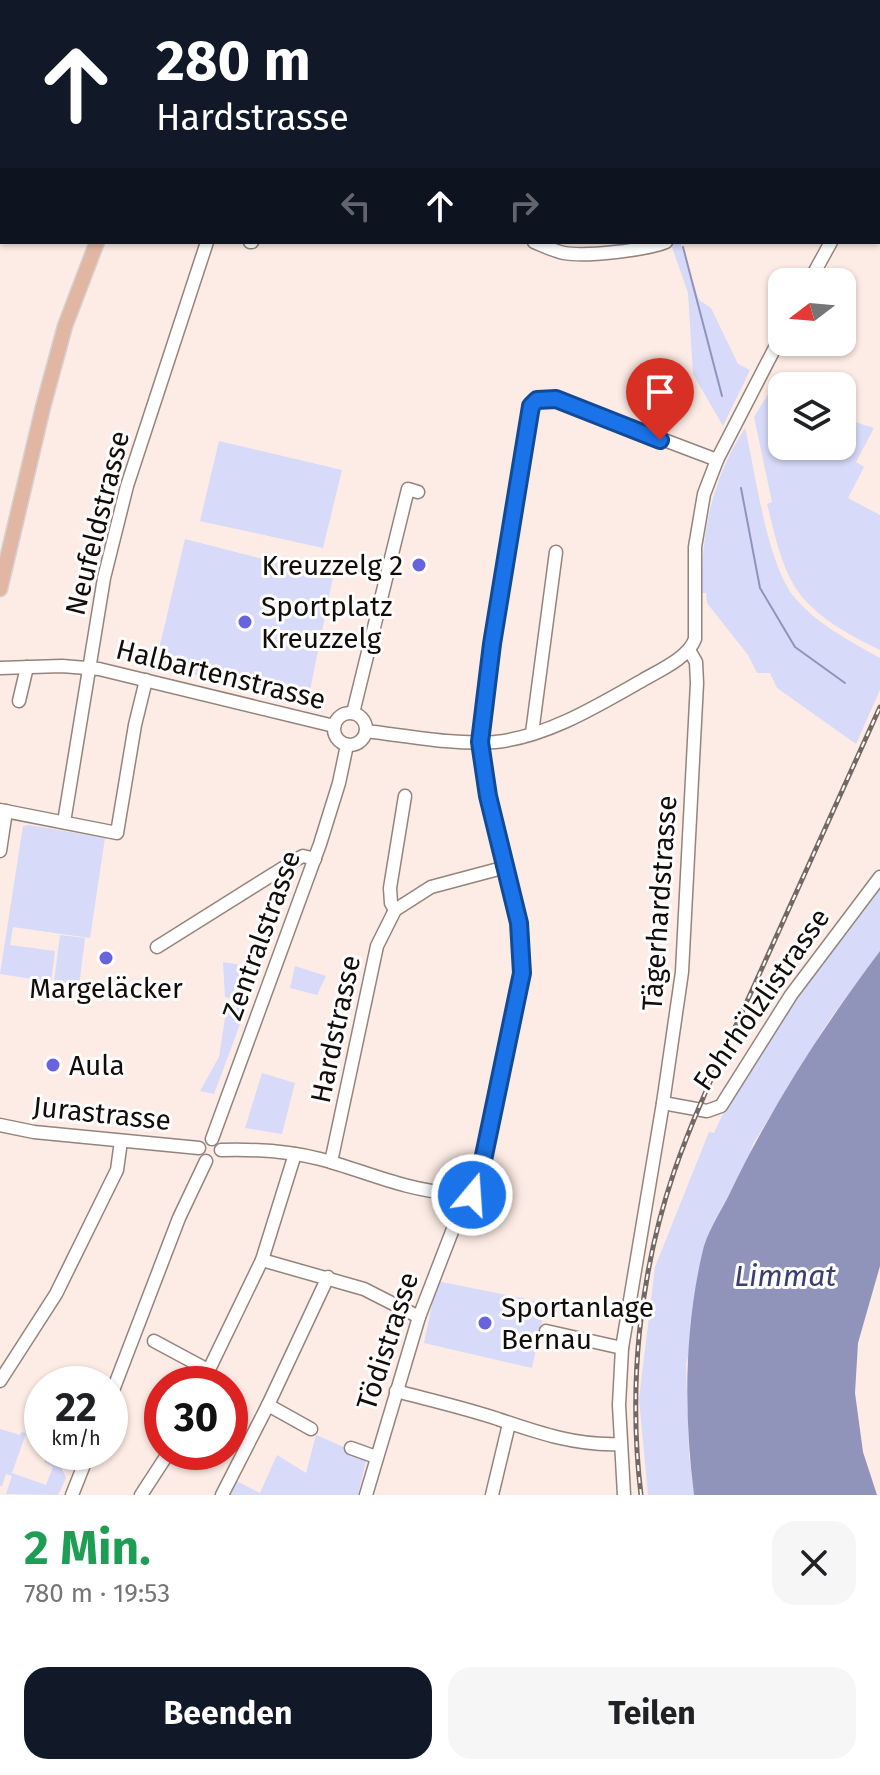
<!DOCTYPE html>
<html lang="de">
<meta charset="utf-8">
<style>
:root{--surface:#fff;--page:#f6f6f6;--text:#202124;--muted:#757577;--accent:#111827}
body{margin:0;font-family:"Fira Sans",sans-serif;background:var(--page);color:var(--text);height:100vh;display:flex;flex-direction:column;font-size:30px;white-space:nowrap}
*{box-sizing:border-box;margin:0}
p{font-size:26px;color:var(--muted)}
.icon{flex:none;width:44px;height:44px;fill:none;stroke:currentColor;stroke-width:2;stroke-linecap:round;stroke-linejoin:round}
.map{position:relative;height:1495px;overflow:hidden}
.details{display:flex;flex-direction:column;background:var(--surface);flex:1}
.details>*{flex:none}
.top-card{position:absolute;left:0px;top:0px;width:880px;height:244px;box-shadow:0 2px 6px #0004;background:#111827;color:#fff;overflow:hidden}
.needle{width:52px;rotate:254deg}
.fabs{position:absolute;left:768px;top:268px;display:grid;gap:16px}
.fabs a{display:grid;place-items:center;width:88px;height:88px;border-radius:16px;background:var(--surface);box-shadow:0 2px 6px #0004;font-size:40px}
.speed{position:absolute;left:24px;top:1366px;display:flex;gap:16px;font-size:40px;font-weight:700;text-align:center}
.speed>*{display:grid;place-content:center;width:104px;height:104px;border-radius:50%;background:var(--surface);box-shadow:0 2px 6px #0004;line-height:1}
.speed small{font-size:20px;font-weight:400}
.speed .limit{border:12px solid #d22;background:#fff;color:#111}
.pin{position:absolute;display:grid;place-items:center;width:68px;height:68px;color:#fff;margin:-82px -34px;border-radius:50% 50% 50% 0;rotate:-45deg;box-shadow:0 0 8px #0007}
.pin .icon{rotate:45deg}
.me{position:absolute;width:88px;margin:-44px;rotate:18deg;stroke-linejoin:round;filter:drop-shadow(0 0 6px #0008)}
.turn{display:flex;align-items:center;gap:28px;height:168px;padding:0 24px;font-size:36px}
.turn .icon{width:104px;height:104px;stroke-width:2.5}
.turn b{display:block;font-size:56px;line-height:68px}
.lanes{display:flex;align-items:center;height:76px;padding:0 24px;background:#0003;justify-content:center;gap:40px;direction:ltr}
.lanes .off{opacity:.35}
.round{display:grid;place-items:center;flex:none;width:84px;height:84px;border-radius:24px;background:var(--page)}
.overview{display:flex;align-items:center;justify-content:space-between;height:136px;padding:0 24px}
h1{font-size:48px;font-weight:700;line-height:60px;color:#1e9e55}
.button{display:flex;gap:16px;margin-top:auto;padding:16px 24px}
.button a{flex:1;height:92px;border-radius:24px;background:var(--accent);color:#fff;font-size:32px;font-weight:700;line-height:92px;text-align:center}
.button a+a{background:var(--page);color:var(--text)}
.map>svg:first-child{display:block}
.green{fill:#d7daf8}
.water{fill:#9093ba}
.lines{fill:none;stroke-linecap:round;stroke-linejoin:round}
.stream{stroke:#9093ba;stroke-width:2}
.minor-casing{stroke:#93847d;stroke-width:15}
.major-casing{stroke:#d4d3d3;stroke-width:17}
.minor{stroke:#fff;stroke-width:12}
.major{stroke:#e1b7a3;stroke-width:14}
.rail-casing{stroke:#736864;stroke-width:5}
.rail{stroke:#fdfdfd;stroke-width:2;stroke-dasharray:6;stroke-linecap:butt}
.route-casing{stroke:#114b97;stroke-width:20}
.route{stroke:#1a73e8;stroke-width:14}
.poi-dot{fill:#6864dd;stroke:#fdfdfd;stroke-width:3}
.labels{text-anchor:middle;stroke-width:6;stroke-linejoin:round;paint-order:stroke}
.street-label{font-size:28px;fill:#120c0a;stroke:#fdfdfd}
.poi-label{font-size:28px;fill:#120c0a;stroke:#fdfdfd;text-anchor:start}
.water-label{font-size:30px;font-style:italic;fill:#3c3e71;stroke:#fdfdfd}
</style>
<div class="map">
<svg width="880" height="1495" viewBox="0 0 880 1495">
<rect width="100%" height="100%" fill="#fdece5"/>
<g class="green">
<path d="M674 242H680L699 300 711 308 738 364 750 370 723 426 693 374 688 293 671 244Z"/>
<path d="M773 386 782 391V446H842V418L874 428 856 462 864 467 848 498 880 515V650C851 636 813 616 795 587 780 563 774 531 767 504L772 502 754 417Z"/>
<path d="M745 428C756 473 766 563 795 598 818 625 850 641 880 658V690L856 744 777 688 770 673H757L748 655 707 603 706 593H702C701 532 712 479 745 428Z"/>
<path d="M219 441 342 470 323 548 200 521Z"/>
<path d="M185 539 333 577 308 700 155 666Z"/>
<path d="M29 825 105 838 90 938 13 927 10 945 55 951 51 982 0 974 23 826Z"/>
<path d="M880 881V951L830 1019 753 1144 686 1364 689 1455 694 1495H648L639 1399 655 1267 709 1132 714 1133C755 1042 820 960 880 881Z"/>
<path d="M60 935 85 938 79 986 54 982Z"/>
<path d="M223 962 252 967 240 1001 225 997Z"/>
<path d="M295 966 326 976 317 995 290 988Z"/>
<path d="M254 967 261 968 214 1094 200 1091 219 1057 227 1005 242 1007Z"/>
<path d="M262 1073 295 1083 282 1134 245 1128Z"/>
<path d="M437 1281 546 1303 532 1368 424 1343Z"/>
<path d="M0 1429 20 1435 21 1432 26 1433 12 1473 46 1485 53 1467 44 1462 48 1452H54L66 1478 58 1495 6 1494 12 1476 6 1474 2 1486H0Z"/>
<path d="M316 1435 367 1457 358 1495H225L233 1479 260 1493 277 1455 306 1473Z"/>
</g>
<path class="water" d="M880 951V1266L858 1343 855 1393 863 1452 877 1495H694C684 1415 684 1333 702 1254 706 1233 721 1212 730 1193 771 1107 823 1027 880 951Z"/>
<g class="lines">
<g class="stream">
<path d="M574 0 575 2"/>
<path d="M683 247 722 396"/>
<path d="M741 488 760 588 795 647 845 683"/>
</g>
<defs>
<g id="minor">
<path d="M139 0 145 2"/>
<path d="M878 156 880 152"/>
<path d="M250 242H252"/>
<path d="M534 242C544 246 554 251 564 253 586 257 646 250 666 242"/>
<path d="M809 282 831 242"/>
<path d="M0 668 62 666 99 669 334 726"/>
<path d="M19 701 27 667"/>
<circle cx="350" cy="729" r="16"/>
<path d="M353 713 408 489 418 492"/>
<path d="M366 731C408 736 453 745 495 742 547 737 599 705 643 680 660 670 688 658 695 639V547L704 494 717 460 782 334"/>
<path d="M532 733 556 552"/>
<path d="M0 810 117 833 135 725 146 680"/>
<path d="M64 822 104 578 127 486 207 242"/>
<path d="M0 851 6 811"/>
<path d="M395 910 391 903 390 888 405 796"/>
<path d="M157 947 299 858 303 856 315 859"/>
<path d="M663 1103 707 1111 721 1106 791 995 880 877"/>
<path d="M0 1125 34 1132 199 1148"/>
<path d="M212 1139 320 844 339 783 347 745"/>
<path d="M221 1150C254 1149 288 1151 320 1159 362 1170 407 1191 451 1193"/>
<path d="M331 1162 377 946 395 910 431 887 506 867 488 796 480 742 492 644 531 406 537 400 556 399 717 460"/>
<circle cx="462" cy="1193" r="10"/>
<path d="M469 1186 482 1165 521 986 519 923 506 867"/>
<path d="M262 1260 364 1289 419 1317"/>
<path d="M546 1331 622 1348"/>
<path d="M154 1341 208 1370"/>
<path d="M0 1381 56 1294 117 1170 121 1141"/>
<path d="M202 1384 262 1260 295 1154"/>
<path d="M396 1391C430 1400 465 1408 498 1419 539 1433 577 1446 620 1444"/>
<path d="M110 1398 179 1218 206 1161"/>
<path d="M268 1405 311 1429"/>
<path d="M351 1448 376 1457"/>
<path d="M72 1495 89 1452"/>
<path d="M141 1495 169 1452"/>
<path d="M222 1495 268 1405 328 1277"/>
<path d="M366 1495 419 1317 458 1216 460 1204"/>
<path d="M492 1495 509 1424"/>
<path d="M624 1495 619 1405 622 1348 663 1103 682 972 697 683 696 662 689 650"/>
</g>
<g id="major">
<path d="M208 2 210 0"/>
<path d="M0 589 43 407 65 326 97 242"/>
</g>
</defs>
<use href="#minor" class="minor-casing"/>
<use href="#major" class="major-casing"/>
<use href="#minor" class="minor"/>
<use href="#major" class="major"/>
<defs>
<path id="rail" d="M641 1495C628 1387 639 1275 674 1172 697 1105 729 1042 758 977 799 887 839 797 880 707"/>
</defs>
<use href="#rail" class="rail-casing"/>
<use href="#rail" class="rail"/>
</g>
<g class="lines">
<defs>
<path id="route" d="M472 1195 469 1186 482 1165 522 973 519 923 488 796 480 742 492 644 531 406 537 400 556 399 660 440"/>
</defs>
<use href="#route" class="route-casing"/>
<use href="#route" class="route"/>
</g>
<g class="poi-dot">
<circle cx="419" cy="565" r="8"/>
<circle cx="245" cy="622" r="8"/>
<circle cx="106" cy="958" r="8"/>
<circle cx="53" cy="1065" r="8"/>
<circle cx="485" cy="1323" r="8"/>
</g>
<g class="labels">
<g class="street-label">
<text transform="translate(97 523) rotate(-76)" y="10">Neufeldstrasse</text>
<text transform="translate(221 674) rotate(14)" y="10">Halbartenstrasse</text>
<text transform="translate(659 903) rotate(-86)" y="10">Tägerhardstrasse</text>
<text transform="translate(261 935) rotate(-70)" y="10">Zentralstrasse</text>
<text transform="translate(761 999) rotate(-55)" y="10">Fohrhölzlistrasse</text>
<text transform="translate(335 1029) rotate(-78)" y="10">Hardstrasse</text>
<text transform="translate(102 1113) rotate(6)" y="10">Jurastrasse</text>
<text transform="translate(387 1341) rotate(-72)" y="10">Tödistrasse</text>
</g>
<g class="poi-label">
<text x="403" y="575" text-anchor="end">Kreuzzelg 2</text>
<text x="261" y="616">Sportplatz<tspan x="261" dy="32">Kreuzzelg</tspan></text>
<text x="106" y="998" text-anchor="middle">Margeläcker</text>
<text x="69" y="1075">Aula</text>
<text x="501" y="1317">Sportanlage<tspan x="501" dy="32">Bernau</tspan></text>
</g>
<g class="water-label">
<text x="785" y="1286">Limmat</text>
</g>
</g>
</svg>
<div class="fabs">
<a><svg class="needle" viewBox="-14 -14 28 28"><path d="M0-13l5 13h-10z" fill="#e53935"/><path d="M0 13l5-13h-10z" fill="#757577"/></svg></a>
<a><svg class="icon" aria-label="layers" viewBox="0 0 24 24"><path d="M12 4l9 5-9 5-9-5zM3 14l9 5 9-5"/></svg></a>
</div>
<div class="speed"><div>22<small>km/h</small></div><div class="limit">30</div></div>
<div class="pin" style="left:660px;top:440px;background:#d93025"><svg class="icon" aria-label="arrive" viewBox="0 0 24 24"><path d="M6 21V4h12l-3 4 3 4H6"/></svg></div>
<svg class="me" style="left:472px;top:1195px" viewBox="-20 -20 40 40"><circle r="17" fill="#1a73e8" stroke="#fff" stroke-width="3"/><path d="M0-11L8 9 0 5-8 9z" fill="#fff"/></svg>
<div class="top-card">
<div class="turn"><svg class="icon" aria-label="ahead" viewBox="0 0 24 24"><path d="M12 20V5M6 11l6-6 6 6"/></svg><div><b>280 m</b>Hardstrasse</div></div>
<div class="lanes"><svg class="icon off" aria-label="left" viewBox="0 0 24 24"><path d="M17 20v-9H6M10 6l-5 5 5 5"/></svg><svg class="icon" aria-label="ahead" viewBox="0 0 24 24"><path d="M12 20V5M6 11l6-6 6 6"/></svg><svg class="icon off" aria-label="right" viewBox="0 0 24 24"><path d="M7 20v-9h11M14 6l5 5-5 5"/></svg></div>
</div>
</div>
<section class="details">
<div class="overview"><div><h1>2 Min.</h1><p>780 m · 19:53</p></div><a class="round"><svg class="icon" aria-label="close" viewBox="0 0 24 24"><path d="M6 6l12 12M18 6L6 18"/></svg></a></div>
<div class="button"><a>Beenden</a><a>Teilen</a></div>
</section>
